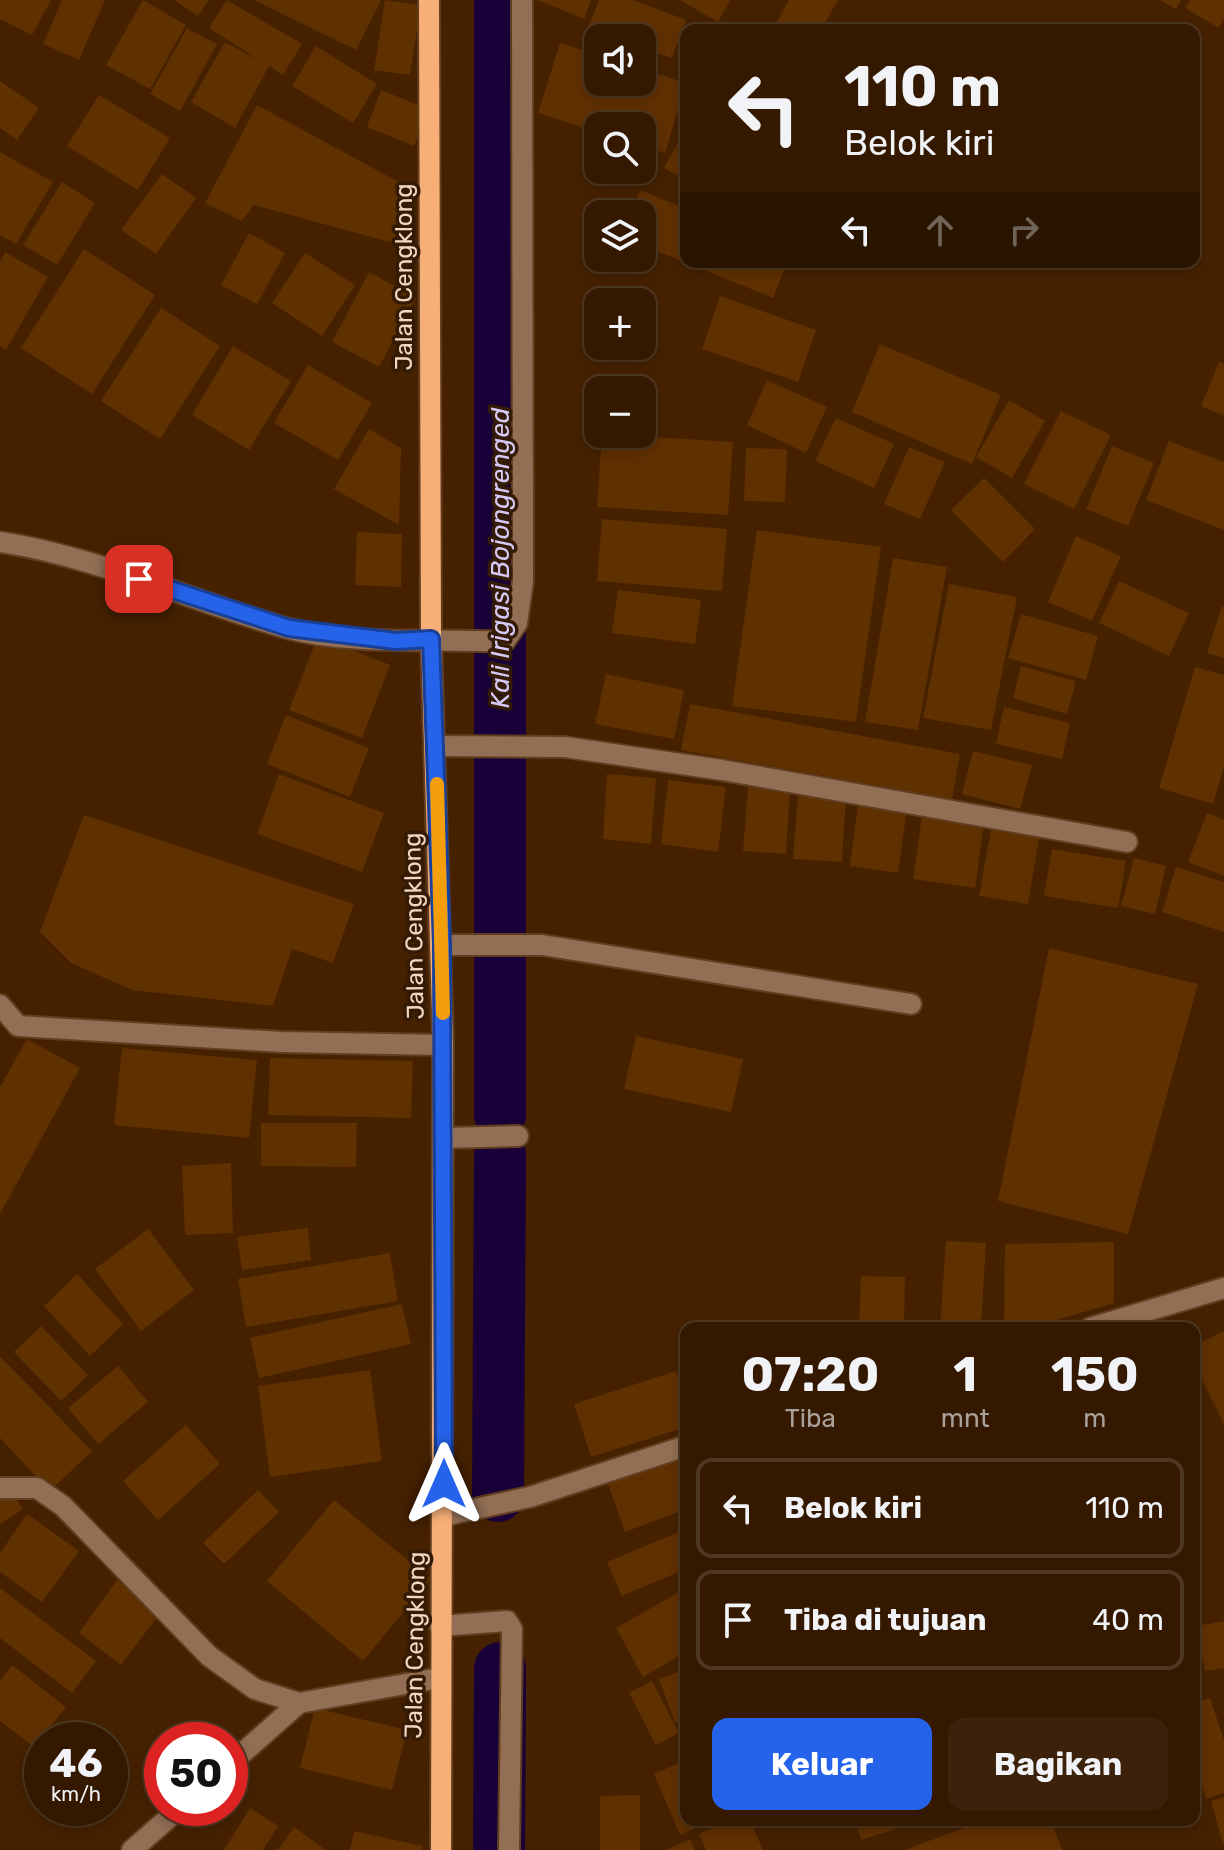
<!DOCTYPE html>
<html lang="id">
<meta charset="utf-8">
<style>
:root{--surface:#341900;--page:#3c220a;--text:#f1f3f6;--muted:#a9a099;--line:#4e3822;--accent:#2563eb}
body{margin:0;font-family:Rubik,sans-serif;background:var(--page);color:var(--text);height:100vh;display:flex;flex-direction:column;font-size:30px;white-space:nowrap}
*{box-sizing:border-box;margin:0}
p{font-size:26px;color:var(--muted)}
.icon{flex:none;width:44px;height:44px;fill:none;stroke:currentColor;stroke-width:2;stroke-linecap:round;stroke-linejoin:round}
.map{position:relative;flex:1;overflow:hidden}
.sheet{position:absolute;left:680px;top:1322px;width:520px;height:504px;display:flex;flex-direction:column;background:var(--surface);border-radius:16px;box-shadow:0 4px 12px #0003,0 0 0 2px var(--line)}
.sheet>*{flex:none}
.top-card{position:absolute;left:680px;top:24px;width:520px;height:244px;border-radius:16px;box-shadow:0 4px 12px #0003,0 0 0 2px var(--line);background:#341900;color:var(--text);overflow:hidden}
.buttons{position:absolute;left:584px;top:24px;display:grid;gap:16px}
.buttons a{display:grid;place-items:center;width:72px;height:72px;border-radius:16px;background:var(--surface);box-shadow:0 4px 12px #0003,0 0 0 2px var(--line);font-size:40px}
.speed{position:absolute;left:24px;top:1722px;display:flex;gap:16px;font-size:40px;font-weight:700;text-align:center}
.speed>*{display:grid;place-content:center;width:104px;height:104px;border-radius:50%;background:var(--surface);box-shadow:0 4px 12px #0003,0 0 0 2px var(--line);line-height:1}
.speed small{font-size:20px;font-weight:400}
.speed .limit{border:12px solid #d22;background:#fff;color:#111}
.pin{position:absolute;display:grid;place-items:center;width:68px;height:68px;color:#fff;margin:-34px;border-radius:16px;box-shadow:0 4px 12px #0006}
.me{position:absolute;width:88px;margin:-44px;rotate:0deg;stroke-linejoin:round;filter:drop-shadow(0 0 6px #0008)}
.turn{display:flex;align-items:center;gap:28px;height:168px;padding:0 32px;font-size:36px}
.turn .icon{width:104px;height:104px;stroke-width:2.5}
.turn b{display:block;font-size:56px;line-height:68px}
.lanes{display:flex;align-items:center;height:76px;padding:0 32px;background:#0003;justify-content:center;gap:40px;direction:ltr}
.lanes .off{opacity:.35}
.eta{display:flex;justify-content:space-evenly;align-items:center;height:136px;text-align:center}
.eta b{font-size:48px;font-weight:700;line-height:56px}
.button{display:flex;gap:16px;margin-top:auto;padding:16px 32px}
.button a{flex:1;height:92px;border-radius:16px;background:var(--accent);color:#fff;font-size:32px;font-weight:700;line-height:92px;text-align:center}
.button a+a{background:var(--page);color:var(--text)}
ul{padding:0;list-style:none}
li{display:flex;align-items:center;gap:24px;height:100px;margin:0 16px 12px;padding:0 16px;border:4px solid var(--line);border-radius:16px}
li div{flex:1}
li b{display:block;font-size:30px}
li em{font-style:normal}
.map>svg:first-child{display:block}
.lines{fill:none;stroke-linecap:round;stroke-linejoin:round}
.canal{stroke:#190038;stroke-width:52}
.building{fill:#5f3000}
.minor-casing{stroke:#613e1f;stroke-width:24}
.major-casing{stroke:#613e1f;stroke-width:24}
.minor{stroke:#916e54;stroke-width:20}
.major{stroke:#f7af77;stroke-width:20}
.route-casing{stroke:#184099;stroke-width:20}
.route{stroke:#2563eb;stroke-width:14}
.slow{stroke:#f59e0b;stroke-width:14}
.labels{text-anchor:middle;stroke-width:7;stroke-linejoin:round;paint-order:stroke}
.street-label{font-size:24px;fill:#f4d7c1;stroke:#341b05}
.water-label{font-size:26px;font-style:italic;fill:#d6c9f7;stroke:#341b05}
</style>
<div class="map">
<svg width="1224" height="1850" viewBox="0 0 1224 1850">
<rect width="100%" height="100%" fill="#452100"/>
<g class="lines">
<g class="canal">
<path d="M500 1115V0"/>
<path d="M498 1496 500 1154"/>
<path d="M499 1850 500 1668"/>
</g>
</g>
<g class="building">
<path d="M0 0H51L32 35 0 19Z"/>
<path d="M62 0H105L79 60 43 44Z"/>
<path d="M143 0 186 25 150 89 106 65Z"/>
<path d="M174 0H209L198 16Z"/>
<path d="M227 0 302 44 283 75 269 66 235 128 191 102 225 42 262 62 209 28Z"/>
<path d="M254 0H381L356 50Z"/>
<path d="M385 0 421 5 410 75 374 70Z"/>
<path d="M537 0H591L584 19Z"/>
<path d="M599 0H633L686 20 672 58 642 48V38H615L588 28Z"/>
<path d="M680 0H730L718 22Z"/>
<path d="M789 0H838L821 30H785L775 25Z"/>
<path d="M1160 0H1181L1176 9Z"/>
<path d="M1190 0H1224V19L1219 28 1185 8Z"/>
<path d="M187 28 217 44 180 111 150 94Z"/>
<path d="M560 43 598 55V82H642V69L686 83 665 153 642 145V126H598V132L538 113Z"/>
<path d="M316 46 377 84 353 123 292 86Z"/>
<path d="M0 81 39 108 17 140 0 128Z"/>
<path d="M381 90 428 109 414 146 367 127Z"/>
<path d="M99 95 170 138 138 190 67 146Z"/>
<path d="M257 105 417 192 393 243 254 205 242 221 205 203Z"/>
<path d="M686 128V180L664 168Z"/>
<path d="M0 152 53 182 16 244 0 235Z"/>
<path d="M162 174 196 198 156 254 121 230Z"/>
<path d="M62 182 95 203 57 265 23 245Z"/>
<path d="M640 190 686 209V262H787L773 298 642 245V214H630Z"/>
<path d="M249 233 285 253 257 304 221 285Z"/>
<path d="M84 249 155 295 92 394 21 348Z"/>
<path d="M5 252 48 277 6 350 0 346V262Z"/>
<path d="M305 253 355 285 322 336 272 303Z"/>
<path d="M369 272 416 298 379 367 332 342Z"/>
<path d="M720 296 816 330 798 382 702 349Z"/>
<path d="M161 308 220 346 160 439 101 401Z"/>
<path d="M880 344 1001 395 972 464 852 412Z"/>
<path d="M233 346 291 381 249 450 192 415Z"/>
<path d="M1219 362 1224 364V416L1201 406Z"/>
<path d="M308 365 372 403 338 460 274 423Z"/>
<path d="M767 380 827 407 806 453 747 425Z"/>
<path d="M1009 400 1045 421 1012 478 976 457Z"/>
<path d="M1061 411 1111 435 1074 509 1024 484Z"/>
<path d="M836 418 894 444 874 488 815 461Z"/>
<path d="M369 429 401 448 399 525 334 489Z"/>
<path d="M602 434 733 442 728 515 597 507Z"/>
<path d="M1169 441 1224 462V530L1146 500Z"/>
<path d="M1112 446 1154 463 1128 526 1086 509Z"/>
<path d="M909 447 945 462 920 519 884 504Z"/>
<path d="M746 448 787 449 785 502 744 501Z"/>
<path d="M984 478 1035 529 1003 562 951 510Z"/>
<path d="M602 519 727 529 722 591 597 581Z"/>
<path d="M757 530 881 547 856 722 732 706Z"/>
<path d="M357 532 402 534 401 587 355 585Z"/>
<path d="M1076 536 1121 556 1092 621 1048 602Z"/>
<path d="M893 558 947 567 918 730 865 722Z"/>
<path d="M1119 581 1189 613 1169 656 1099 623Z"/>
<path d="M949 584 1017 597 991 730 923 718Z"/>
<path d="M618 590 701 600 695 644 612 633Z"/>
<path d="M1222 606 1224 607V658L1207 653Z"/>
<path d="M1021 614 1098 636 1086 680 1008 658Z"/>
<path d="M318 636 390 665 362 738 289 710Z"/>
<path d="M1021 666 1076 681 1067 714 1013 698Z"/>
<path d="M1195 667 1224 675V767L1213 804 1159 788Z"/>
<path d="M606 674 684 690 674 739 595 724Z"/>
<path d="M690 704 960 754 952 799 681 750Z"/>
<path d="M1004 707 1070 723 1062 759 996 744Z"/>
<path d="M286 715 369 748 350 797 267 764Z"/>
<path d="M973 751 1032 765 1020 809 962 794Z"/>
<path d="M279 774 384 813 362 872 257 834Z"/>
<path d="M607 774 656 778 651 844 603 839Z"/>
<path d="M668 780 726 787 718 852 661 844Z"/>
<path d="M748 787 790 791 786 854 743 851Z"/>
<path d="M798 794 846 797 842 862 793 859Z"/>
<path d="M858 803 907 809 898 873 850 866Z"/>
<path d="M923 809 985 817 975 888 913 879Z"/>
<path d="M1207 813 1224 820V876L1188 862Z"/>
<path d="M84 815 354 904 333 963 292 949 273 1006 132 990 71 963 40 932Z"/>
<path d="M992 824 1040 833 1028 904 979 896Z"/>
<path d="M1052 849 1126 861 1118 908 1044 896Z"/>
<path d="M1134 858 1166 866 1155 914 1121 906Z"/>
<path d="M1176 867 1224 882V932L1162 912Z"/>
<path d="M1049 948 1198 984 1128 1234 998 1201Z"/>
<path d="M636 1036 743 1059 731 1112 624 1089Z"/>
<path d="M27 1039 80 1068 0 1214V1087Z"/>
<path d="M122 1048 257 1060 249 1138 114 1125Z"/>
<path d="M270 1058 413 1061 411 1118 268 1115Z"/>
<path d="M261 1123H357L356 1167 261 1166Z"/>
<path d="M231 1163 233 1233 185 1235 182 1166Z"/>
<path d="M308 1228 311 1260 242 1270 237 1237Z"/>
<path d="M148 1229 194 1290 141 1331 95 1269Z"/>
<path d="M946 1241 986 1243 981 1328H940Z"/>
<path d="M1114 1242V1303L1030 1328H1004L1005 1244Z"/>
<path d="M390 1253 398 1301 246 1327 238 1279Z"/>
<path d="M77 1274 123 1324 90 1356 44 1306Z"/>
<path d="M861 1276 905 1277 904 1328H859Z"/>
<path d="M402 1304 411 1344 259 1378 250 1338Z"/>
<path d="M41 1326 88 1375 61 1401 14 1352Z"/>
<path d="M1224 1331V1424L1194 1364V1346Z"/>
<path d="M0 1356 92 1451 50 1491 0 1438Z"/>
<path d="M118 1366 148 1402 98 1444 68 1408Z"/>
<path d="M370 1370 382 1461 270 1477 258 1386Z"/>
<path d="M676 1371 686 1403V1427L591 1457 574 1404Z"/>
<path d="M186 1425 220 1464 158 1520 123 1481Z"/>
<path d="M686 1453V1509L625 1532 607 1481Z"/>
<path d="M10 1490 23 1509 0 1524V1497Z"/>
<path d="M258 1490 279 1512 224 1564 203 1543Z"/>
<path d="M334 1500 431 1579 363 1661 267 1581Z"/>
<path d="M27 1514 79 1551 42 1602 0 1572V1553Z"/>
<path d="M686 1529V1569L622 1596 607 1562Z"/>
<path d="M117 1580 161 1612 121 1665 79 1633Z"/>
<path d="M0 1588 96 1661 72 1693 0 1638Z"/>
<path d="M686 1588V1652L643 1677 616 1628Z"/>
<path d="M1224 1621V1668L1205 1671 1196 1626Z"/>
<path d="M12 1665 66 1707 34 1747 0 1721V1681Z"/>
<path d="M686 1669V1718L675 1723 659 1679Z"/>
<path d="M652 1681 679 1733 656 1745 629 1693Z"/>
<path d="M1210 1698 1224 1740V1793L1206 1799 1194 1765V1703Z"/>
<path d="M315 1708 407 1730 392 1790 300 1768Z"/>
<path d="M686 1760V1820H713L680 1835 654 1774Z"/>
<path d="M640 1795V1850H600V1796Z"/>
<path d="M1224 1797V1844H1223L1211 1801Z"/>
<path d="M250 1808 278 1826 263 1850H224Z"/>
<path d="M730 1820H750L763 1850H706L699 1834Z"/>
<path d="M855 1820H920V1821L861 1840Z"/>
<path d="M986 1820H1051L1062 1850H904Z"/>
<path d="M1103 1820H1130V1821L1104 1827Z"/>
<path d="M294 1827 326 1850H278Z"/>
<path d="M354 1831 422 1846 421 1850H350Z"/>
<path d="M690 1839 695 1850H666Z"/>
</g>
<g class="lines">
<defs>
<g id="minor">
<path d="M0 542C99 557 190 601 286 628 352 646 435 638 504 642L517 623 523 581 522 0"/>
<path d="M435 746 565 747 722 770 1127 842"/>
<path d="M442 945H542L911 1004"/>
<path d="M0 1005 18 1026 282 1042 443 1045"/>
<path d="M443 1138 518 1136"/>
<path d="M1090 1328 1224 1288"/>
<path d="M0 1488H37L63 1506 209 1656 255 1689 299 1703 439 1678"/>
<path d="M443 1516 530 1497 686 1446"/>
<path d="M440 1626 507 1621 512 1629 509 1850"/>
<path d="M230 1764 299 1703"/>
<path d="M132 1850 180 1808"/>
</g>
<path id="major" d="M429 0 431 639 443 1045 441 1850"/>
</defs>
<use href="#minor" class="minor-casing"/>
<use href="#major" class="major-casing"/>
<use href="#minor" class="minor"/>
<use href="#major" class="major"/>
</g>
<g class="lines">
<defs>
<path id="route" d="M139 579 289 628 396 641 431 639 442 945 444 1484"/>
</defs>
<use href="#route" class="route-casing"/>
<use href="#route" class="route"/>
<path class="slow" d="M437 784 443 1013"/>
</g>
<g class="labels">
<g class="street-label">
<text transform="translate(404 277) rotate(-90)" y="8">Jalan Cengklong</text>
<text transform="translate(414 926) rotate(-91)" y="8">Jalan Cengklong</text>
<text transform="translate(415 1645) rotate(-89)" y="8">Jalan Cengklong</text>
</g>
<g class="water-label">
<text transform="translate(500 558) rotate(-90)" y="9">Kali Irigasi Bojongrenged</text>
</g>
</g>
</svg>
<div class="buttons">
<a><svg class="icon" aria-label="sound" viewBox="0 0 24 24"><path d="M4 9h4l5-4v14l-5-4H4zM17 9q2 3 0 6"/></svg></a>
<a><svg class="icon" aria-label="search" viewBox="0 0 24 24"><circle cx="10" cy="10" r="6"/><path d="M15 15l6 6"/></svg></a>
<a><svg class="icon" aria-label="layers" viewBox="0 0 24 24"><path d="M12 4l9 5-9 5-9-5zM3 14l9 5 9-5"/></svg></a>
<a>+</a>
<a>−</a>
</div>
<div class="speed"><div>46<small>km/h</small></div><div class="limit">50</div></div>
<div class="pin" style="left:139px;top:579px;background:#d93025"><svg class="icon" aria-label="arrive" viewBox="0 0 24 24"><path d="M6 21V4h12l-3 4 3 4H6"/></svg></div>
<svg class="me" style="left:444px;top:1484px" viewBox="-20 -20 40 40"><path d="M0-17L14 15 0 8-14 15z" fill="#2563eb" stroke="#fff" stroke-width="4"/></svg>
<div class="top-card">
<div class="turn"><svg class="icon" aria-label="left" viewBox="0 0 24 24"><path d="M17 20v-9H6M10 6l-5 5 5 5"/></svg><div><b>110 m</b>Belok kiri</div></div>
<div class="lanes"><svg class="icon" aria-label="left" viewBox="0 0 24 24"><path d="M17 20v-9H6M10 6l-5 5 5 5"/></svg><svg class="icon off" aria-label="ahead" viewBox="0 0 24 24"><path d="M12 20V5M6 11l6-6 6 6"/></svg><svg class="icon off" aria-label="right" viewBox="0 0 24 24"><path d="M7 20v-9h11M14 6l5 5-5 5"/></svg></div>
</div>
<section class="sheet">
<div class="eta">
<div><b>07:20</b><p>Tiba</p></div>
<div><b>1</b><p>mnt</p></div>
<div><b>150</b><p>m</p></div>
</div>
<ul>
<li><svg class="icon" aria-label="left" viewBox="0 0 24 24"><path d="M17 20v-9H6M10 6l-5 5 5 5"/></svg><div><b>Belok kiri</b></div><em>110 m</em></li>
<li><svg class="icon" aria-label="arrive" viewBox="0 0 24 24"><path d="M6 21V4h12l-3 4 3 4H6"/></svg><div><b>Tiba di tujuan</b></div><em>40 m</em></li>
</ul>
<div class="button"><a>Keluar</a><a>Bagikan</a></div>
</section>
</div>
